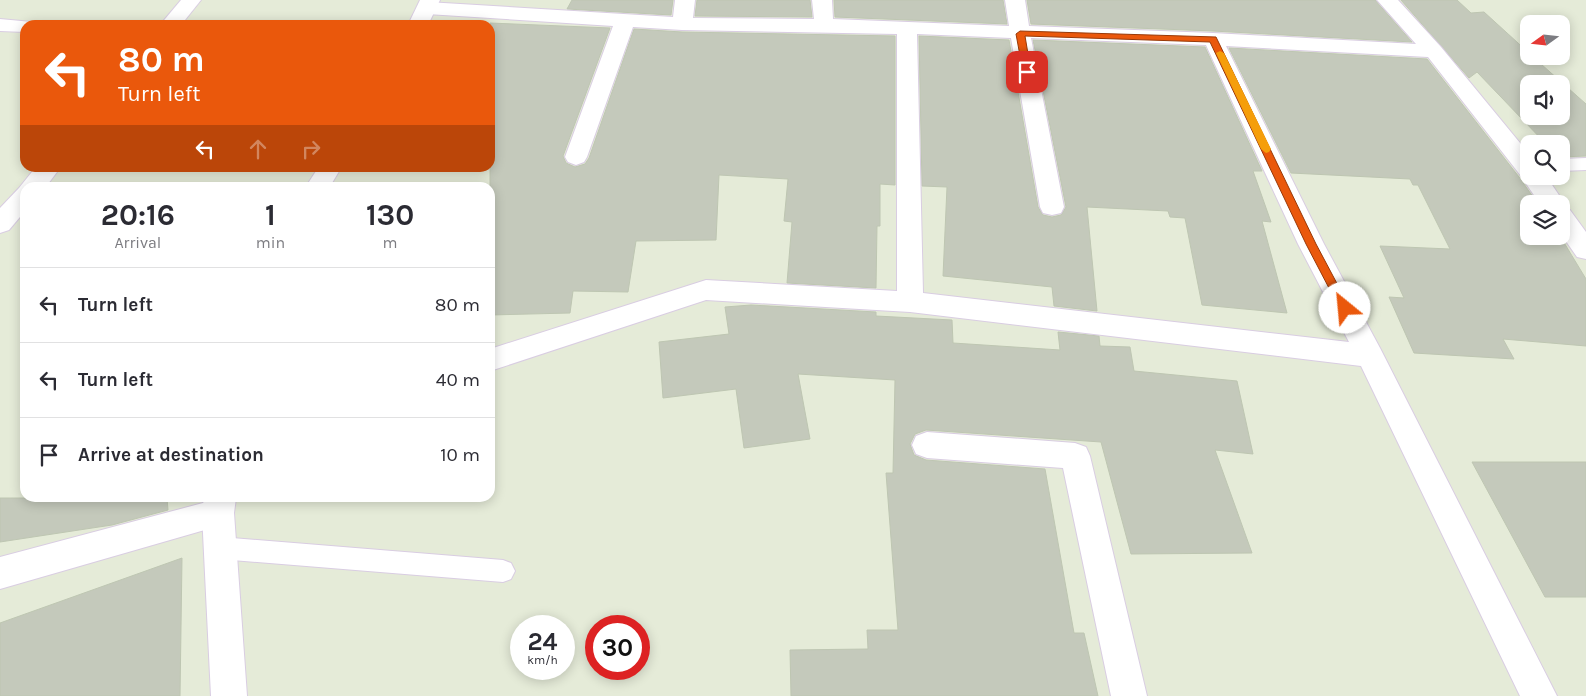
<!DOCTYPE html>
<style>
:root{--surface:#fff;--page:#f2f2f3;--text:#2b2b33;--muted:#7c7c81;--line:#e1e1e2}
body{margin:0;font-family:Karla,sans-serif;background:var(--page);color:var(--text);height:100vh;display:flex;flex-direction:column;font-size:19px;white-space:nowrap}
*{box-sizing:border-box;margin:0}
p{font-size:16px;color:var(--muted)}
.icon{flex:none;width:28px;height:28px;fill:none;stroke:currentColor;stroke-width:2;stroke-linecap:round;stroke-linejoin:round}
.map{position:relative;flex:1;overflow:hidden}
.panel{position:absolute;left:20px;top:182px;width:475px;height:320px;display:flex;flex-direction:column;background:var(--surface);border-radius:15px;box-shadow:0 2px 12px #0003}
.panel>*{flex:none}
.hud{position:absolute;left:20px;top:20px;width:475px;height:152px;border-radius:15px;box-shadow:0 2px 12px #0003;background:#ea580c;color:#fff;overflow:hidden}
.needle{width:32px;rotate:255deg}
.controls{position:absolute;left:1520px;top:15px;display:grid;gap:10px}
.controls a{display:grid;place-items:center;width:50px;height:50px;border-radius:10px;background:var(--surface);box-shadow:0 2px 12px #0003;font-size:25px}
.speed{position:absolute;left:510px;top:615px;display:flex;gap:10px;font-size:25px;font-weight:700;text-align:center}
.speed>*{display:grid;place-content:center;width:65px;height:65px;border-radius:50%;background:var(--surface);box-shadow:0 2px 12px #0003;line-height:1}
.speed small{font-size:12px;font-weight:400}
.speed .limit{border:8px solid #d22;background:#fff;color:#111}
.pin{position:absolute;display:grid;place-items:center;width:42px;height:42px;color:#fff;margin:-21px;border-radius:10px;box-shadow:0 2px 8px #0006}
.me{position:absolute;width:55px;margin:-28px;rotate:332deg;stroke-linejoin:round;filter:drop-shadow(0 0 4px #0008)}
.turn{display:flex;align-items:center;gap:18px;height:105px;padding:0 15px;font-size:22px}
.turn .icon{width:65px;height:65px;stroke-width:2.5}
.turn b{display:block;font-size:35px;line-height:42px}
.lanes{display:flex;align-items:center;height:48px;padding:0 15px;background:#0003;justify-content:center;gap:25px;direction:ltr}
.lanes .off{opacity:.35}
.eta{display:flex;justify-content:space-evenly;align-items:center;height:85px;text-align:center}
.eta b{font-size:30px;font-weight:700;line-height:35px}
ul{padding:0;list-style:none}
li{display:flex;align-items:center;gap:15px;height:75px;padding:0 15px;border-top:1px solid var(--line)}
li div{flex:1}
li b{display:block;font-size:19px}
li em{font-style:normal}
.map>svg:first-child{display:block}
.building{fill:#c4c9bb;stroke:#bec6b2;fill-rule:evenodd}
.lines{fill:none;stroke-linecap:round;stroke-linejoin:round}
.service-casing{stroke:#d9cde2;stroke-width:2}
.minor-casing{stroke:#d9cde2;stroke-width:2}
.tertiary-casing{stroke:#d9cde2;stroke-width:2}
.service{fill:#fff;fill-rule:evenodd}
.minor{fill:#fff;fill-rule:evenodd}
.tertiary{fill:#fff;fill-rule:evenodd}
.route{fill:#ea580c;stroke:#983908}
.slow{fill:#f59e0b}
</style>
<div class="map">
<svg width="1586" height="696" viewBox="0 0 1586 696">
<rect width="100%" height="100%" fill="#e5ebd8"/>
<g class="building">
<path d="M572 0H673L671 15 567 9Z"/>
<path d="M697 0H810L812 17 695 16Z"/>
<path d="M834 0H1003L1007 24 835 17Z"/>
<path d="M1027 0H1375L1412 42 1213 31 1031 24Z"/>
<path d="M1401 0H1457L1471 13 1484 12 1529 53V56H1532L1586 104V156L1561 157V144H1546L1477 72 1469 78ZM1529 84H1561V116H1529Z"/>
<path d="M490 23 610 28 563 156 566 163 575 167 585 164 589 158 634 29 682 32 895 36V185L880 184V226H877L876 288 787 283 792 222 784 221 788 179 719 175 716 240 636 241 628 292 573 291 570 313 490 315Z"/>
<path d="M919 36 1009 40 1038 207 1043 215 1052 217 1061 215 1066 207 1033 40 1205 47 1262 171H1253L1271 222 1262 221 1287 313 1202 305 1185 218 1170 217 1168 211 1087 207 1097 311 1054 306 1052 287 943 276 947 187 922 186Z"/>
<path d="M1229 48 1427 59 1519 177 1538 204H1529V236H1560L1586 279V346L1503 339 1514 359 1414 353 1389 297 1404 298 1380 246 1450 249 1418 185H1413L1410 179 1291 173Z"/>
<path d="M751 305 876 312V316L952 320 953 343 1060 350 1058 332 1099 336 1100 346 1130 347 1134 371 1237 381 1253 454 1215 450 1252 553 1131 554 1101 442 926 430 915 434 910 444 914 455 926 460 1045 469 1074 633H1084L1098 696H791L790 650 868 649 867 630H898L886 473H893L895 380 798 374 810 439 744 448 736 389 663 398 659 342 729 334 725 307Z"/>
<path d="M1472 462H1586V597H1545Z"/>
<path d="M0 498H167L168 510 112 525 0 542Z"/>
<path d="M182 558 180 696H0V623Z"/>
</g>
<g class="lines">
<defs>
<g id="service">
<path d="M1586 158V170L1561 171V159Z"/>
<path d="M220 537 503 560 511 563 515 571 511 579 503 582 220 559 212 556 208 548 212 540Z"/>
</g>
<g id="minor">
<path d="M181 0H201L181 25H160Z"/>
<path d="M675 0H695L693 18 814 19 812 0H832L833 19 1009 26 1005 0H1025L1029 26 1213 33 1416 44 1377 0H1398L1441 47 1529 154V176H1546L1565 204 1563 208 1570 210 1586 232V259L1577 257 1561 234V204H1540L1521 176 1428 57 1226 46 1324 244 1380 348 1557 696H1520L1361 366 910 312 706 300 490 371V349L706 280 897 291V34L682 30 633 27 587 157 584 162 576 165 568 162 565 157 613 26 427 14 420 12 417 8 420 4 427 2 673 17ZM917 34 1011 38 1040 207 1043 213 1052 215 1061 213 1064 207 1031 38 1206 45 1298 244 1349 342 923 293Z"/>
<path d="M0 19 32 22 34 25H25V32L0 31Z"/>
<path d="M35 168H60L45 188H25V211L9 230 0 233V208L19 188Z"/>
<path d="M927 432 1075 443 1086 447 1090 456 1147 696H1111L1063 468 927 458 916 454 912 445 916 436Z"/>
<path d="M218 499 229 503 234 513 229 523 0 589V557Z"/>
</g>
<g id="tertiary">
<path d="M420 0H440L428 25H408Z"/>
<path d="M318 168H341L329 188H305Z"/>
<path d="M204 498H236L234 513 247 696H211L202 513Z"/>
</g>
</defs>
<use href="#service" class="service-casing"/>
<use href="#minor" class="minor-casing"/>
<use href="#tertiary" class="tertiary-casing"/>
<use href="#service" class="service"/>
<use href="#minor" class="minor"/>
<use href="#tertiary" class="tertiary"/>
</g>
<path class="route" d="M1020 31 1216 37 1316 244 1350 308 1349 311H1341L1306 244 1210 42 1025 36 1031 72 1027 75 1023 72 1016 34Z"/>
<path class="slow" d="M1220 51 1224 53 1271 149 1269 152 1266 153 1261 149 1216 53Z"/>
</svg>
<div class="controls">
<a><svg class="needle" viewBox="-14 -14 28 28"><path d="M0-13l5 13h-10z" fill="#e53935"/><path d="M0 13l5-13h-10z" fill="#7c7c81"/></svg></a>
<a><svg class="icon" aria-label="sound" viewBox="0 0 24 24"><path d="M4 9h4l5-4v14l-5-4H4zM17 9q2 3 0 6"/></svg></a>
<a><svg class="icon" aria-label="search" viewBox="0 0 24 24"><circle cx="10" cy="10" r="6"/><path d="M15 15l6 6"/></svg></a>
<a><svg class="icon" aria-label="layers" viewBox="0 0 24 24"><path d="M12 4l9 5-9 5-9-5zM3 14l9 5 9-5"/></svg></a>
</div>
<div class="speed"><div>24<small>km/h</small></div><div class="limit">30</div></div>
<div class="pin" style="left:1027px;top:72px;background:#d93025"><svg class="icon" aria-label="arrive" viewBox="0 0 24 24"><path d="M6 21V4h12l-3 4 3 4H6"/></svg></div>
<svg class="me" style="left:1345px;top:308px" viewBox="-20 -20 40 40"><circle r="19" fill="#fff"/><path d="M0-13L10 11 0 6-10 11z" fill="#ea580c"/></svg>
<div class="hud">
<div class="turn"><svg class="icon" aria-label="left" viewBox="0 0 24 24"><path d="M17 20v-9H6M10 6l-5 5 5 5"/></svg><div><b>80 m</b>Turn left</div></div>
<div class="lanes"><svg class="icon" aria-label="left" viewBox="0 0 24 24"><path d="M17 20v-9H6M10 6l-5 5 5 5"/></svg><svg class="icon off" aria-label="ahead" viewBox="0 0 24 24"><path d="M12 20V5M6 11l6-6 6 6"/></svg><svg class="icon off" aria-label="right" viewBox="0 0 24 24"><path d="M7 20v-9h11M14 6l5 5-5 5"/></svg></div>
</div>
<section class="panel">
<div class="eta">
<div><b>20:16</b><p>Arrival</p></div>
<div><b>1</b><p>min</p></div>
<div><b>130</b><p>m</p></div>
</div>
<ul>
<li><svg class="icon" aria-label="left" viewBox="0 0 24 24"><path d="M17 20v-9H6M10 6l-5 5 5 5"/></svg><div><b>Turn left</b></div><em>80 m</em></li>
<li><svg class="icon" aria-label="left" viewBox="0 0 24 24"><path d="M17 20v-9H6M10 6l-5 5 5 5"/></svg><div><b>Turn left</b></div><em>40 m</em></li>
<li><svg class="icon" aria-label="arrive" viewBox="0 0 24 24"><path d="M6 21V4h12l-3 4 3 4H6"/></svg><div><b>Arrive at destination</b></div><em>10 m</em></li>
</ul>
</section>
</div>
